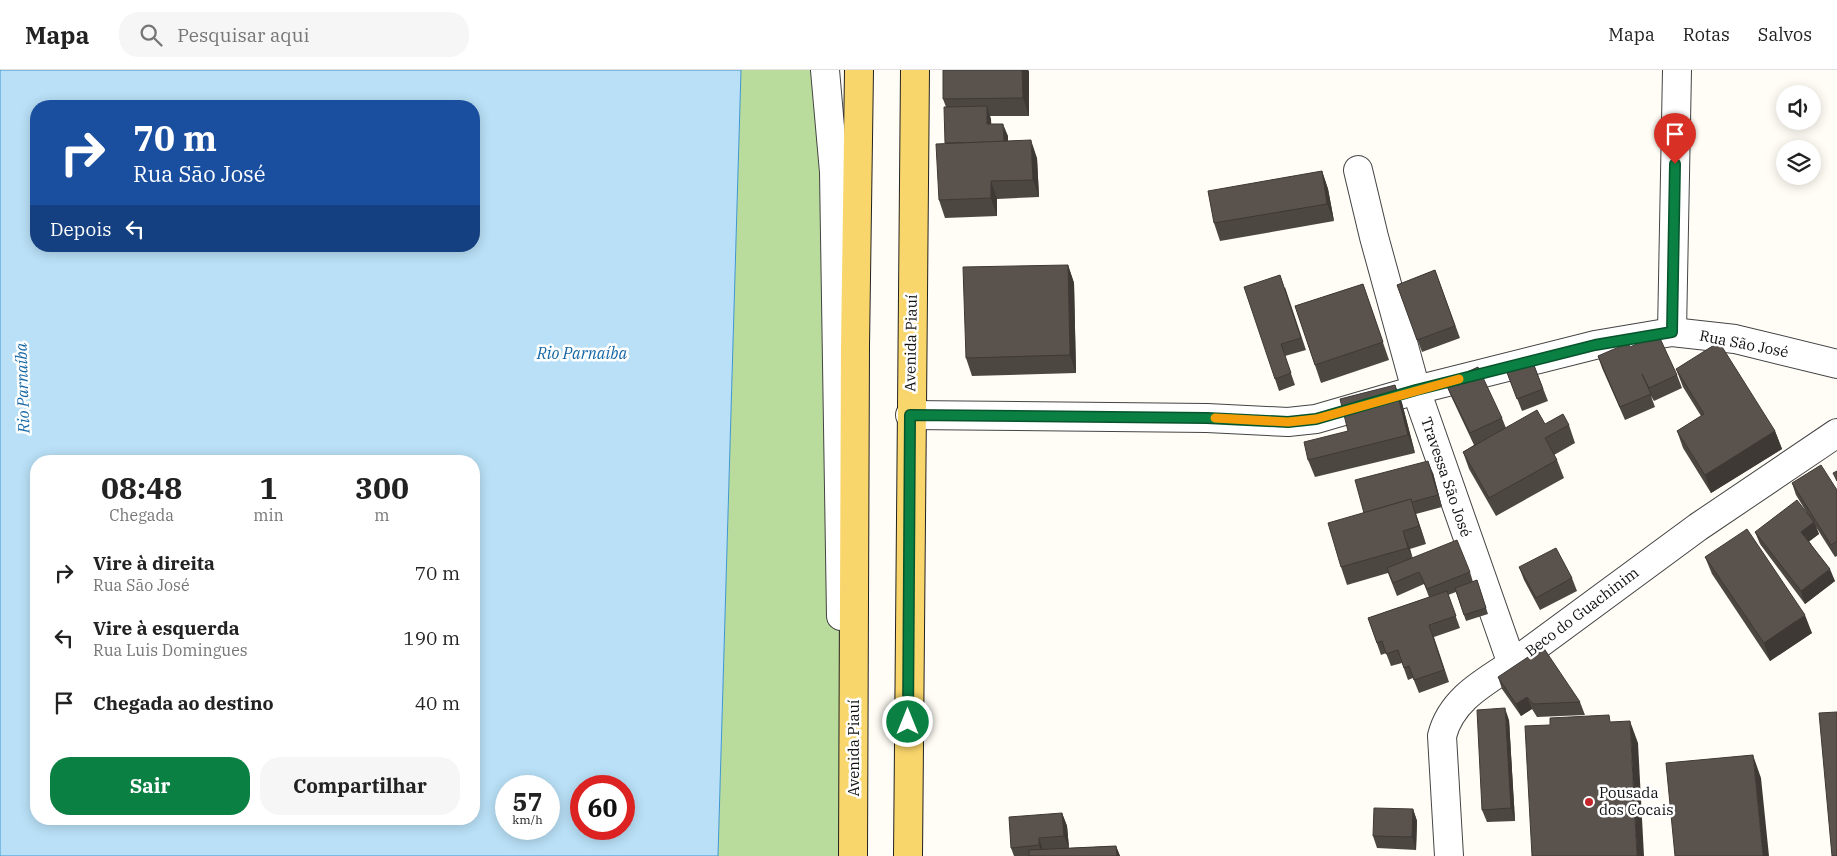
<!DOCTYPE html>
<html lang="pt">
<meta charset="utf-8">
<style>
:root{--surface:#fff;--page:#f6f6f6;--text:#222;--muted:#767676;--line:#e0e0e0;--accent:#0b8043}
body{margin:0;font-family:"IBM Plex Serif",serif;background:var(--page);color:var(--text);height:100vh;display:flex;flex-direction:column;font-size:19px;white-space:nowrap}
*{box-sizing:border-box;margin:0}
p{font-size:16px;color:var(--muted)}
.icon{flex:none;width:28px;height:28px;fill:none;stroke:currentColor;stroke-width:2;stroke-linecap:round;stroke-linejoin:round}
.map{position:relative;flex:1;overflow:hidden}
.details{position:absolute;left:30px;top:385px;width:450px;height:370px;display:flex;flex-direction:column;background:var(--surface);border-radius:20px;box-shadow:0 2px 12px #0003}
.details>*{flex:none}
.banner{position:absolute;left:30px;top:30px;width:450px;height:152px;border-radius:20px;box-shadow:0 2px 12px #0003;background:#1a4fa0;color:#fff;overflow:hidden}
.controls{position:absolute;left:1776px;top:15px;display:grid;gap:10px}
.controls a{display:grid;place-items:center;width:45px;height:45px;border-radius:50%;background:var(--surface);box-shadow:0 2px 12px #0003;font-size:25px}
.speed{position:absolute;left:495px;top:705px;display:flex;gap:10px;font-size:25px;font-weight:700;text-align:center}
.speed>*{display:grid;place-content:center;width:65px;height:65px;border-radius:50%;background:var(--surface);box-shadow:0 2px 12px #0003;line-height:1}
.speed small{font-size:12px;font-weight:400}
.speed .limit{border:8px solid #d22;background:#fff;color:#111}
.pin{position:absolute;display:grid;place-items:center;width:42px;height:42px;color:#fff;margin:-51px -21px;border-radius:50% 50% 50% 0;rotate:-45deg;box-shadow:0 0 5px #0007}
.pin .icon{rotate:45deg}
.me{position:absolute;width:55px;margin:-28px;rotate:0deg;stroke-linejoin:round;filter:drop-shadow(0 0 4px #0008)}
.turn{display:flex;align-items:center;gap:18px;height:105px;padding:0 20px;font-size:22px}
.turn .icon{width:65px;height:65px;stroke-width:2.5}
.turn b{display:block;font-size:35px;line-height:42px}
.then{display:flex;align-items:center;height:48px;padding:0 20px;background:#0003;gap:10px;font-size:19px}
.eta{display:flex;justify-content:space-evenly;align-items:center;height:85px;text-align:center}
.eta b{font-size:30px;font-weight:700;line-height:35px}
.primary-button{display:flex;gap:10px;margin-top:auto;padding:10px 20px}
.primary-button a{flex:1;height:58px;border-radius:20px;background:var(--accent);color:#fff;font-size:20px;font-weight:700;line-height:58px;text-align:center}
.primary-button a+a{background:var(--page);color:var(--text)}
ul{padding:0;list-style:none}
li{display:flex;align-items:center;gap:15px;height:65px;padding:0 20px}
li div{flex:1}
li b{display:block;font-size:19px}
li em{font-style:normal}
header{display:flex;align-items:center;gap:30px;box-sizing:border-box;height:70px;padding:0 25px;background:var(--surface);border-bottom:1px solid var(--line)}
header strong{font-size:24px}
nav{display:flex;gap:28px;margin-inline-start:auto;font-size:18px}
.search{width:350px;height:45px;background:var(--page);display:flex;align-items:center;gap:12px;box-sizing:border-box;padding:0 18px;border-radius:20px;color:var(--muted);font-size:19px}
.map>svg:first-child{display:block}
.forest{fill:#b9dc9c}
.water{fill:#b9e0f7;stroke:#3f96cf;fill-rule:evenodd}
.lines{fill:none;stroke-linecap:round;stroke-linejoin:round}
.street-casing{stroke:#444;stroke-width:30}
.primary-casing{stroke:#222;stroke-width:30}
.street{stroke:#fff;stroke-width:28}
.primary{stroke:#f9d66b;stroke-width:28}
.wall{fill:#4d4742}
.shaded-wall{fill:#3f3936}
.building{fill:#5a524d;stroke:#3f3936}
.route-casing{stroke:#07532c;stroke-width:12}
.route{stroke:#0b8043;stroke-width:9}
.slow{stroke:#f59e0b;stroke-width:9}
.poi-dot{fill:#c4262e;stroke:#fff;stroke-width:2}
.labels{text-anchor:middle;stroke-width:5;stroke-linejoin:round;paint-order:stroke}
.street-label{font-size:15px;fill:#111;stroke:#fff}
.poi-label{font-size:15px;fill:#111;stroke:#fff;text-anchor:start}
.water-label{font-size:16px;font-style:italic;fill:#1768a6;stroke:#fff}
</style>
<header>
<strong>Mapa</strong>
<div class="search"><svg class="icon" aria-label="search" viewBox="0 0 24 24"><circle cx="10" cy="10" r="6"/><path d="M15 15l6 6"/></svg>Pesquisar aqui</div>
<nav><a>Mapa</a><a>Rotas</a><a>Salvos</a></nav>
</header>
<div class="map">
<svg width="1837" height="786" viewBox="0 0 1837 786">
<rect width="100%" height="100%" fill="#fffdf5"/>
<path class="forest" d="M741 0H825L842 582V786H718Z"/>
<path class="water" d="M0 0H741L718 786H0ZM36 36H474V176H36ZM36 391H474V749H36ZM506 716H549V759H506ZM581 716H624V759H581Z"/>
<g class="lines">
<defs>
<g id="street">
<path d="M825 0 834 102 841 546"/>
<path d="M1358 100 1374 167 1416 320 1512 594"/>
<path d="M1672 262 1677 0"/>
<path d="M910 345 1207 348 1288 352 1316 349 1416 320 1595 275 1672 262 1735 269 1837 294"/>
<path d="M1449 786 1442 666C1451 630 1483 613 1512 594L1698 457 1837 363"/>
</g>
<g id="primary">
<path d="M853 786 855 277 859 0"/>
<path d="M908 786 915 0"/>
</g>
</defs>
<use href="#street" class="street-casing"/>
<use href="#primary" class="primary-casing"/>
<use href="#street" class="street"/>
<use href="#primary" class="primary"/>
</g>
<g class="wall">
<path d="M943 0H1028L1029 46H990L991 54 1008 66V71L1037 88 1039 127 997 129V146L945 148 939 130 946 74V37L943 29Z"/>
<path d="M1322 101 1328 119 1334 151 1220 171 1214 153Z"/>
<path d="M1068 195 1074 213 1076 303 972 306 966 288Z"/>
<path d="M1435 200 1460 268 1422 282 1397 215Z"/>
<path d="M1363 214 1389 290 1321 313 1295 236Z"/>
<path d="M1285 217 1306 280 1285 286 1295 315 1279 321 1275 309Z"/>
<path d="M1630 277 1677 305 1682 318 1654 331 1651 326 1655 337 1625 350 1602 298 1598 286Z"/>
<path d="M1532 290 1548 331 1522 341 1506 300Z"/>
<path d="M1676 299 1775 361 1782 379 1711 423 1683 378 1677 361 1701 346 1683 317Z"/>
<path d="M1445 312 1502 348 1506 358 1545 354 1569 355 1575 373 1554 385 1557 390 1564 408 1496 446 1469 399 1463 382 1474 375 1450 324Z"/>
<path d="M1395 315 1402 333 1415 383 1315 407 1308 390 1348 361Z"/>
<path d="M1433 403 1442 437 1416 444 1426 474 1410 479 1412 488 1470 502 1473 512 1477 510 1488 544 1466 551 1456 522 1448 525 1460 558 1434 567 1449 612 1419 623 1413 608 1408 610 1402 593 1391 596 1386 583 1381 585 1368 548 1429 527 1424 514 1397 526 1388 503 1347 515 1341 497 1364 443Z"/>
<path d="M1792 413 1837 420V486L1835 487 1816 457 1819 464 1809 471 1835 511 1805 534 1760 474 1755 462 1807 443 1796 425Z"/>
<path d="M1705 487 1812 563 1770 591 1712 504Z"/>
<path d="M1519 497 1572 508 1577 521 1540 540 1524 510Z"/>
<path d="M1498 607 1580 632 1585 645 1537 647 1532 639 1521 646 1502 619Z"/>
<path d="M1509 650 1515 751 1487 752 1482 740Z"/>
<path d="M1413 739 1417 751 1416 780 1377 778 1373 766Z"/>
<path d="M1062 743 1067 756 1069 778 1116 776 1120 786H1014L1011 778Z"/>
</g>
<g class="shaded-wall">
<path d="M1022 0H1028L1029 1V46L1023 28Z"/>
<path d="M987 36 991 49 992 67 987 54Z"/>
<path d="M1003 54 1008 66V84L1004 72Z"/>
<path d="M1031 70 1037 88 1039 127 1033 110Z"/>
<path d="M1322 101 1328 119 1334 151 1327 134Z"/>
<path d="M991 111 997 129V146L991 128Z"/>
<path d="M1068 195 1074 213 1076 303 1070 285Z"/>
<path d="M1395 315 1402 333 1415 383 1408 365Z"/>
<path d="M1775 361 1782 379 1711 423 1705 405Z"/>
<path d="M1428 391 1433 403 1442 437 1438 425Z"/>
<path d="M1411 429 1426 474 1419 456Z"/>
<path d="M1814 452 1819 464 1806 474 1801 462Z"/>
<path d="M1403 461 1410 479 1415 495 1408 478Z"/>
<path d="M1830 499 1835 511 1805 534 1801 521Z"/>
<path d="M1805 545 1812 563 1770 591 1764 573Z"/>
<path d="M1527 627 1532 639 1521 646 1516 634Z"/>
<path d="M1505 638 1509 650 1515 751 1511 738Z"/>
<path d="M1630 651 1638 673 1644 786H1637Z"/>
<path d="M1753 685 1761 708 1769 786H1763Z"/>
<path d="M1413 739 1417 751 1416 780 1412 767Z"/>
<path d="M1062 743 1067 756 1069 778 1064 766Z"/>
<path d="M1039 768 1043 780V786L1039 775Z"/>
<path d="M1116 776 1120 786H1117Z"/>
</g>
<g class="building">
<path d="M943 0H1022L1023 28 943 29Z"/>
<path d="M987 36V54H1003L1004 72 945 73 944 37Z"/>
<path d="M1031 70 1033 110 991 111V128L939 130 936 74Z"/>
<path d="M1322 101 1327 134 1214 153 1208 121Z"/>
<path d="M1068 195 1070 285 966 288 963 197Z"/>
<path d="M1435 200 1455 256 1417 270 1397 215Z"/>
<path d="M1280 205 1301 268 1281 274 1291 303 1275 309 1244 217Z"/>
<path d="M1363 214 1383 272 1315 295 1295 236Z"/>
<path d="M1658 264 1677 305 1649 318 1642 304 1651 324 1620 337 1598 286 1628 273 1630 277Z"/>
<path d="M1719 272 1775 361 1705 405 1677 361 1704 344 1676 299Z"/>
<path d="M1532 290 1543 319 1517 329 1506 300Z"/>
<path d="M1478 297 1502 348 1470 363 1445 312Z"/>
<path d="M1395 315 1408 365 1308 390 1304 372 1348 361 1340 329Z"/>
<path d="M1537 340 1545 354 1563 344 1569 355 1545 368 1557 390 1489 428 1463 382Z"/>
<path d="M1428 391 1438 425 1412 432 1411 429 1364 443 1355 410Z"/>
<path d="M1821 395 1837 420V471L1831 475 1792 413Z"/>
<path d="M1837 401V411L1833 403Z"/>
<path d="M1411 429 1419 456 1403 461 1408 478 1341 497 1328 453Z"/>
<path d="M1797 430 1814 452 1801 462 1830 499 1801 521 1755 462Z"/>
<path d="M1747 459 1805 545 1764 573 1705 487Z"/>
<path d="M1457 470 1470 502 1427 519 1419 502 1393 513 1387 498Z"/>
<path d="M1556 478 1572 508 1536 528 1519 497Z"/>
<path d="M1477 510 1486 538 1464 545 1455 518Z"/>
<path d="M1447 521 1456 546 1429 555 1444 600 1414 610 1409 596 1404 598 1398 580 1386 584 1382 571 1377 573 1368 548Z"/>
<path d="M1543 577 1580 632 1533 634 1527 627 1516 634 1498 607Z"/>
<path d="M1505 638 1511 738 1482 740 1477 640Z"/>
<path d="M1837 642V786H1832L1819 643Z"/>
<path d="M1609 645 1610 652 1630 651 1637 786H1532L1525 656 1550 655V648Z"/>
<path d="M1753 685 1763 786H1675L1666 693Z"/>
<path d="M1374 738 1413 739 1412 767 1373 766Z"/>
<path d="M1062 743 1064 766 1039 768V775L1011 778 1009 747Z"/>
<path d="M1116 776 1117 786H1029V780Z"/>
</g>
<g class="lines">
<defs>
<path id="route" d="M908 652 910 345 1207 348 1288 352 1316 349 1416 320 1595 275 1672 262 1675 94"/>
</defs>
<use href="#route" class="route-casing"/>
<use href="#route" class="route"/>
<path class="slow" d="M1215 348 1288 352 1316 349 1459 309"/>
</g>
<circle class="poi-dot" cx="1589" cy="732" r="5"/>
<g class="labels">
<g class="street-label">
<text transform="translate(911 273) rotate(-89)" y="5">Avenida Piauí</text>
<text transform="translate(1744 274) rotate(11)" y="5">Rua São José</text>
<text transform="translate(1446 407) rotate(71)" y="5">Travessa São José</text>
<text transform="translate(1582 542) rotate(-37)" y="5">Beco do Guachinim</text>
<text transform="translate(854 678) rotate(-90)" y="5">Avenida Piauí</text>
</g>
<g class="poi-label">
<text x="1599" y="728">Pousada<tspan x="1599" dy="17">dos Cocais</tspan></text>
</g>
<g class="water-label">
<text x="582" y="289">Rio Parnaíba</text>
<text transform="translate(22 318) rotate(-92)" y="6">Rio Parnaíba</text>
</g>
</g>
</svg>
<div class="controls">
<a><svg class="icon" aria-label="sound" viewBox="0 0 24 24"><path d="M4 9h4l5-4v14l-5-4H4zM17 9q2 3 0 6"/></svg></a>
<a><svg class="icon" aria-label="layers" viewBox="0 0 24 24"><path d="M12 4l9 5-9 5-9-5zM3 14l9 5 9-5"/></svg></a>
</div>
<div class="speed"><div>57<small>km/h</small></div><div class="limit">60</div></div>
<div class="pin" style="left:1675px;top:94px;background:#d93025"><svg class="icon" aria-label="arrive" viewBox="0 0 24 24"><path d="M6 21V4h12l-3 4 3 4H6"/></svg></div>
<svg class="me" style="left:908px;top:652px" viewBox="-20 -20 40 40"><circle r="17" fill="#0b8043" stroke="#fff" stroke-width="3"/><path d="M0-11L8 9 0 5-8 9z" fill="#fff"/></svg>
<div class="banner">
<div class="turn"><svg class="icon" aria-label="right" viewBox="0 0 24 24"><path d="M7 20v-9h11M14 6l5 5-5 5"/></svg><div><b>70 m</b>Rua São José</div></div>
<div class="then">Depois<svg class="icon" aria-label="left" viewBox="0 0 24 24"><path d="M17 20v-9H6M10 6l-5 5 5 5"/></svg></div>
</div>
<section class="details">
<div class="eta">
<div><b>08:48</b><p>Chegada</p></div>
<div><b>1</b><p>min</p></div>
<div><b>300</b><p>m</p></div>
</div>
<ul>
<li><svg class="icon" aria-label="right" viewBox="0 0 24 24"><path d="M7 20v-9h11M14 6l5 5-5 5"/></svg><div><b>Vire à direita</b><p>Rua São José</p></div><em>70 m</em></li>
<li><svg class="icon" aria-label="left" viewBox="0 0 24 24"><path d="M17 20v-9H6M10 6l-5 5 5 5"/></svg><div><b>Vire à esquerda</b><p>Rua Luis Domingues</p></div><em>190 m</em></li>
<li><svg class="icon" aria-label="arrive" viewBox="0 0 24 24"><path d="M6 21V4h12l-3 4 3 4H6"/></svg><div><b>Chegada ao destino</b></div><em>40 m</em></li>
</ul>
<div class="primary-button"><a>Sair</a><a>Compartilhar</a></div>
</section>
</div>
